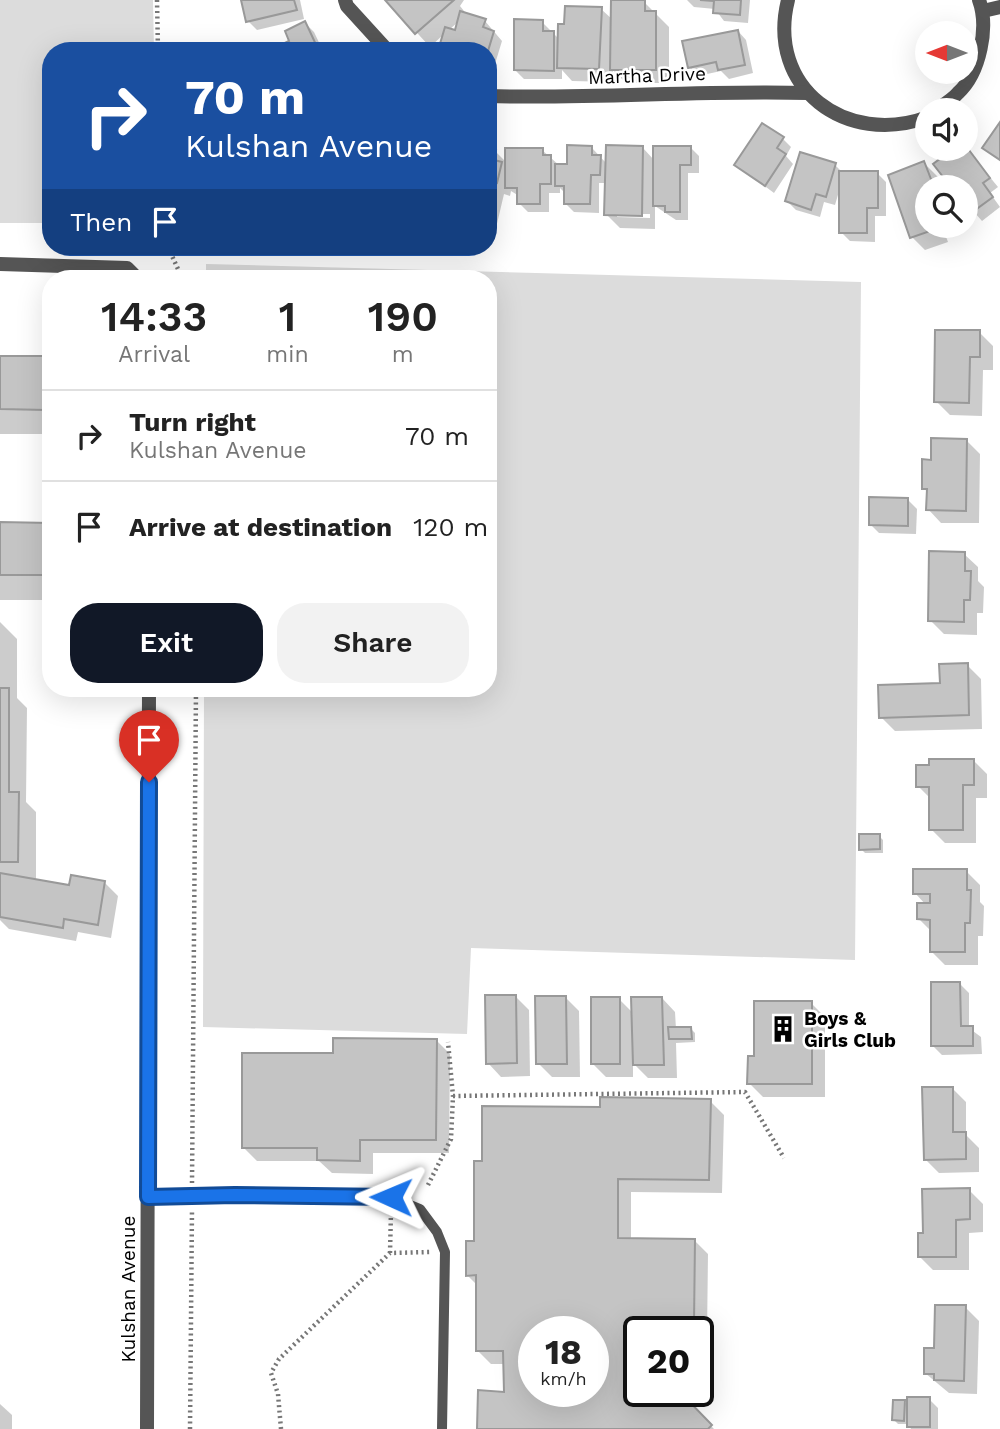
<!DOCTYPE html>
<style>
:root{--surface:#fff;--page:#f2f2f2;--text:#222;--muted:#767676;--line:#e0e0e0;--accent:#111827}
body{margin:0;font-family:"Work Sans",sans-serif;background:var(--page);color:var(--text);height:100vh;display:flex;flex-direction:column;font-size:26px;white-space:nowrap}
*{box-sizing:border-box;margin:0}
p{font-size:23px;color:var(--muted)}
.icon{flex:none;width:38px;height:38px;fill:none;stroke:currentColor;stroke-width:2;stroke-linecap:round;stroke-linejoin:round}
.map{position:relative;flex:1;overflow:hidden}
.sheet{position:absolute;left:42px;top:270px;width:455px;height:427px;display:flex;flex-direction:column;background:var(--surface);border-radius:28px;box-shadow:0 7px 28px #0002}
.sheet>*{flex:none}
.banner{position:absolute;left:42px;top:42px;width:455px;height:214px;border-radius:28px;box-shadow:0 7px 28px #0002;background:#1a4fa0;color:#fff;overflow:hidden}
.needle{width:46px;rotate:270deg}
.buttons{position:absolute;left:915px;top:21px;display:grid;gap:14px}
.buttons a{display:grid;place-items:center;width:63px;height:63px;border-radius:50%;background:var(--surface);box-shadow:0 7px 28px #0002;font-size:35px}
.speed{position:absolute;left:518px;top:1316px;display:flex;gap:14px;font-size:35px;font-weight:700;text-align:center}
.speed>*{display:grid;place-content:center;width:91px;height:91px;border-radius:50%;background:var(--surface);box-shadow:0 7px 28px #0002;line-height:1}
.speed small{font-size:18px;font-weight:400}
.speed .limit{border:4px solid #111;border-radius:10px;background:#fff;color:#111}
.pin{position:absolute;display:grid;place-items:center;width:60px;height:60px;color:#fff;margin:-72px -30px;border-radius:50% 50% 50% 0;rotate:-45deg;box-shadow:0 0 7px #0007}
.pin .icon{rotate:45deg}
.me{position:absolute;width:77px;margin:-38px;rotate:271deg;stroke-linejoin:round;filter:drop-shadow(0 0 5px #0008)}
.turn{display:flex;align-items:center;gap:24px;height:147px;padding:0 28px;font-size:32px}
.turn .icon{width:91px;height:91px;stroke-width:2.5}
.turn b{display:block;font-size:49px;line-height:60px}
.then{display:flex;align-items:center;height:66px;padding:0 28px;background:#0003;gap:14px;font-size:26px}
.eta{display:flex;justify-content:space-evenly;align-items:center;height:119px;text-align:center}
.eta b{font-size:42px;font-weight:600;line-height:49px}
.button{display:flex;gap:14px;margin-top:auto;padding:14px 28px}
.button a{flex:1;height:80px;border-radius:28px;background:var(--accent);color:#fff;font-size:28px;font-weight:600;line-height:80px;text-align:center}
.button a+a{background:var(--page);color:var(--text)}
ul{padding:0;list-style:none}
li{display:flex;align-items:center;gap:21px;height:91px;padding:0 28px;border-top:2px solid var(--line)}
li div{flex:1}
li b{display:block;font-size:26px}
li em{font-style:normal}
.map>svg:first-child{display:block}
.green{fill:#dcdcdc}
.shadow{fill:#0003;fill-rule:evenodd}
.building{fill:#c4c4c4;stroke:#999;stroke-width:2;fill-rule:evenodd}
.lines{fill:none;stroke-linecap:round;stroke-linejoin:round}
.path{stroke:#777;stroke-width:4.5;stroke-dasharray:2 3.5;stroke-linecap:butt}
.service{stroke:#555;stroke-width:10}
.minor{stroke:#555;stroke-width:14}
.route-casing{stroke:#114b97;stroke-width:18}
.route{stroke:#1a73e8;stroke-width:12}
.labels{text-anchor:middle;stroke-width:5;stroke-linejoin:round;paint-order:stroke}
.street-label{font-size:19px;fill:#000;stroke:#fff}
.poi-label{font-size:19px;font-weight:bold;fill:#000;stroke:#fff;text-anchor:start}
</style>
<div class="map">
<svg width="1000" height="1429" viewBox="0 0 1000 1429">
<rect width="100%" height="100%" fill="#fff"/>
<g class="green">
<path d="M0 0H153L154 51H51V223H0Z"/>
<path d="M206 264 861 282 855 960 471 948 467 1034 203 1027 204 688H488V278H206Z"/>
</g>
<g class="shadow">
<path d="M243 0H300L304 19 257 30 248 21Z"/>
<path d="M387 0H464L460 6 468 16 485 21 502 41 491 77 488 76V51H446L445 33 430 47ZM459 21 456 32 449 30Z"/>
<path d="M687 0H750L748 23 724 21 715 9 694 7Z"/>
<path d="M644 2 669 27V83H626L613 70 612 82 572 81 562 70V79H524L515 70 542 22 559 39 566 26 601 9 613 20Z"/>
<path d="M305 23 314 32 323 51H272L291 42Z"/>
<path d="M738 31 746 40 753 73 729 79 721 71 698 76 689 67Z"/>
<path d="M783 139 791 147 786 156 793 164 774 193 737 165Z"/>
<path d="M690 147 699 156V173H688V220H676L655 206V229L620 228 606 214 607 183H599V213L574 212 565 203 566 194 560 188V193H549V212H528L519 203V196L511 191 510 196 504 194 496 228 488 227V149L495 151 507 163 542 150 560 166H569L592 148 607 164 643 148 654 160ZM617 214H650V218L617 217Z"/>
<path d="M966 148 998 187 990 193 1000 207 982 221 966 203V187H954L936 164Z"/>
<path d="M924 163 938 177 941 187H928V226H942L948 242 925 250 912 237Z"/>
<path d="M835 165 843 173H877L886 182V216H875V242L850 241 841 232 840 188 835 205 824 202 820 217 796 210 787 201Z"/>
<path d="M979 332 993 346V370H983L982 416 950 415 936 401Z"/>
<path d="M0 357 51 358V434H0Z"/>
<path d="M967 441 980 454 979 523H941L928 509V492L923 488 932 461Z"/>
<path d="M908 500 917 509 916 534 879 533 870 524Z"/>
<rect x="0" y="524" width="51" height="76"/>
<path d="M964 554 978 567V581L984 587 983 613H977V635L944 634 930 620Z"/>
<path d="M0 622 17 639V698L27 708 26 802 36 812V881L71 887 105 883 118 896 111 938 78 932 76 941 9 929 0 920Z"/>
<path d="M967 665 981 679 982 729 895 731 881 717 941 685Z"/>
<path d="M974 761 987 774V798H976V843H945L931 829V799L918 786Z"/>
<path d="M879 836 883 840V853H865L861 849Z"/>
<path d="M966 871 980 885V902L984 906 983 936H978V965H945L931 951V931L919 919 926 905 915 893Z"/>
<path d="M960 984 969 993V1028L981 1037 982 1054 942 1055 933 1046Z"/>
<path d="M515 996 529 1010 530 1076 501 1077 488 1063Z"/>
<path d="M566 998 579 1011 580 1077H552L538 1063Z"/>
<path d="M662 998 675 1012 676 1029H691L695 1033V1042L676 1043 677 1078H648L633 1063V1077H606L593 1064 619 999 633 1013Z"/>
<path d="M811 1003 825 1017V1097H763L749 1083 755 1058Z"/>
<path d="M436 1040 450 1054 449 1153H373V1174L332 1173 319 1161H257L243 1147 335 1055Z"/>
<path d="M952 1088 966 1102V1135L979 1148V1172L939 1173 925 1159Z"/>
<path d="M710 1101 724 1115 722 1193 631 1192V1240L695 1241 708 1254 707 1336 698 1337V1332H639V1391H677L714 1429H479L505 1394V1364H491L477 1350V1285L467 1275 476 1242 484 1163 602 1108ZM534 1332H593V1391H534Z"/>
<path d="M969 1190 983 1204V1232L969 1233V1270H933L919 1256 925 1234Z"/>
<path d="M965 1307 979 1321 977 1394 949 1393 925 1373 936 1350Z"/>
<path d="M929 1399 938 1408V1429H911L909 1424H898L894 1420 904 1402 909 1406Z"/>
<path d="M0 1404 12 1415V1429H0Z"/>
</g>
<g class="building">
<path d="M241 0H294L297 10 246 22Z"/>
<path d="M385 0H454L415 34Z"/>
<path d="M611 0H645V11H656V70H610Z"/>
<path d="M700 0H741L740 15 713 13 714 1Z"/>
<path d="M565 6 602 7 599 69 557 68 558 24H564Z"/>
<path d="M460 11 486 19 483 27 494 31 488 51H446L439 47 445 27 455 30Z"/>
<path d="M514 19 543 20V31H554V71L514 70Z"/>
<path d="M305 21 319 51H268L289 41 285 31Z"/>
<path d="M738 30 745 65 718 70 716 62 688 68 682 41Z"/>
<path d="M1000 122V160L982 148Z"/>
<path d="M762 123 784 137 777 148 786 154 765 186 734 165Z"/>
<path d="M567 145 592 146V155H601L600 175H591L590 204H564V186H555V164H567Z"/>
<path d="M606 145 643 146 642 216 604 215Z"/>
<path d="M653 146H691V165H680V212H665V206H653Z"/>
<path d="M966 146 990 178 983 183 993 197 971 213 966 206V187H951L933 164 953 149Z"/>
<path d="M488 148 496 150 494 160 502 162 497 183 490 181 488 190Z"/>
<path d="M505 148H543V155H551V184H540V204H517V188H505Z"/>
<path d="M800 152 836 163 826 197 816 194 811 210 785 201Z"/>
<path d="M924 161 934 187H928V226L936 229 910 238 888 175Z"/>
<path d="M839 171H878V208H867V233H839Z"/>
<path d="M935 330H980V357H970L969 403 934 402Z"/>
<path d="M0 356H51V423H45L46 410 0 409Z"/>
<path d="M931 438 967 439 966 511 926 510 927 489H922V459L931 460Z"/>
<path d="M869 497 908 498V526L869 525Z"/>
<path d="M0 522 51 523V575H0Z"/>
<path d="M929 551 965 552V571H971L970 600H964V622L928 621Z"/>
<path d="M968 663 969 715 879 718 878 685 940 683 939 664Z"/>
<path d="M0 688H9V792H19L18 862H0Z"/>
<path d="M929 759H974V785H963V830H929V787H916V765H929Z"/>
<path d="M859 834H880V849L859 850Z"/>
<path d="M913 869H967V890H971L970 923H965V952H930V920L917 919V903H930V894H913Z"/>
<path d="M0 873 69 885 71 875 105 881 98 925 64 919 63 928 0 917Z"/>
<path d="M931 982H960L961 1026H973V1046H931Z"/>
<path d="M485 995H516L517 1063 486 1064Z"/>
<path d="M535 996H566L567 1064H536Z"/>
<rect x="591" y="997" width="29" height="67"/>
<path d="M631 997H662L664 1065H633Z"/>
<path d="M754 1001H812V1084H747L748 1056H754Z"/>
<path d="M668 1027H691L692 1039H669Z"/>
<path d="M333 1038 437 1039 436 1140H360V1161L317 1160V1148H242V1053H333Z"/>
<path d="M922 1087H953V1132H966V1159L924 1160Z"/>
<path d="M600 1097 711 1099 709 1180 618 1179V1238L695 1239 694 1323 637 1324 636 1372 639 1375V1391H679L712 1425 708 1429H477L478 1390 504 1392 503 1351H476V1275L466 1276V1241H474V1161H482V1106L600 1107ZM534 1332H593V1391H534Z"/>
<path d="M970 1188V1219L956 1220V1257H918V1233H923L922 1189Z"/>
<path d="M935 1305H966L964 1381 934 1380V1374H924V1348H934Z"/>
<rect x="907" y="1397" width="23" height="30"/>
<path d="M893 1400H905L904 1421 892 1420Z"/>
</g>
<g class="lines">
<g class="path">
<path d="M157 0 158 51"/>
<path d="M168 247 182 278"/>
<path d="M453 1096 745 1092 784 1158"/>
<path d="M192 1183 196 688"/>
<path d="M428 1185 451 1139 453 1096 448 1042"/>
<path d="M390 1253 391 1211"/>
<path d="M190 1429 192 1209"/>
<path d="M281 1429 278 1394 271 1373 279 1359 390 1253 431 1252"/>
</g>
<path class="service" d="M148 1197 235 1194 391 1197 420 1209 437 1232 445 1252 442 1429"/>
<g class="minor">
<path d="M345 0 347 6 388 51"/>
<path d="M788 0C766 88 846 147 928 117"/>
<path d="M983 11 1000 7"/>
<path d="M488 96C595 99 701 90 808 93"/>
<path d="M936 110C943 105 952 100 958 93 980 73 989 27 979 0"/>
<path d="M0 264 127 268 137 278"/>
<path d="M147 1429 149 688"/>
</g>
</g>
<g class="lines">
<defs>
<path id="route" d="M149 782 148 1197 235 1195 391 1197"/>
</defs>
<use href="#route" class="route-casing"/>
<use href="#route" class="route"/>
</g>
<defs>
<symbol id="building-bare" viewBox="-9 -9 18 18"><path d="M-4-6H4V6H1V3H-1V6H-4ZM-2.5-4.3h1.7v1.8h-1.7ZM.8-4.3h1.7v1.8H.8ZM-2.5-1h1.7V.8h-1.7ZM.8-1h1.7V.8H.8Z" fill="#000" stroke="#fff" stroke-width="2.5" paint-order="stroke"/></symbol>
</defs>
<g fill-rule="evenodd">
<use href="#building-bare" x="764" y="1010" width="38" height="38"/>
</g>
<g class="labels">
<g class="street-label">
<text transform="translate(647 75) rotate(-2)" y="7">Martha Drive</text>
<text transform="translate(128 1289) rotate(-90)" y="7">Kulshan Avenue</text>
</g>
<g class="poi-label">
<text x="804" y="1025">Boys &amp;<tspan x="804" dy="22">Girls Club</tspan></text>
</g>
</g>
</svg>
<div class="buttons">
<a><svg class="needle" viewBox="-14 -14 28 28"><path d="M0-13l5 13h-10z" fill="#e53935"/><path d="M0 13l5-13h-10z" fill="#767676"/></svg></a>
<a><svg class="icon" aria-label="sound" viewBox="0 0 24 24"><path d="M4 9h4l5-4v14l-5-4H4zM17 9q2 3 0 6"/></svg></a>
<a><svg class="icon" aria-label="search" viewBox="0 0 24 24"><circle cx="10" cy="10" r="6"/><path d="M15 15l6 6"/></svg></a>
</div>
<div class="speed"><div>18<small>km/h</small></div><div class="limit">20</div></div>
<div class="pin" style="left:149px;top:782px;background:#d93025"><svg class="icon" aria-label="arrive" viewBox="0 0 24 24"><path d="M6 21V4h12l-3 4 3 4H6"/></svg></div>
<svg class="me" style="left:391px;top:1197px" viewBox="-20 -20 40 40"><path d="M0-17L14 15 0 8-14 15z" fill="#1a73e8" stroke="#fff" stroke-width="4"/></svg>
<div class="banner">
<div class="turn"><svg class="icon" aria-label="right" viewBox="0 0 24 24"><path d="M7 20v-9h11M14 6l5 5-5 5"/></svg><div><b>70 m</b>Kulshan Avenue</div></div>
<div class="then">Then<svg class="icon" aria-label="arrive" viewBox="0 0 24 24"><path d="M6 21V4h12l-3 4 3 4H6"/></svg></div>
</div>
<section class="sheet">
<div class="eta">
<div><b>14:33</b><p>Arrival</p></div>
<div><b>1</b><p>min</p></div>
<div><b>190</b><p>m</p></div>
</div>
<ul>
<li><svg class="icon" aria-label="right" viewBox="0 0 24 24"><path d="M7 20v-9h11M14 6l5 5-5 5"/></svg><div><b>Turn right</b><p>Kulshan Avenue</p></div><em>70 m</em></li>
<li><svg class="icon" aria-label="arrive" viewBox="0 0 24 24"><path d="M6 21V4h12l-3 4 3 4H6"/></svg><div><b>Arrive at destination</b></div><em>120 m</em></li>
</ul>
<div class="button"><a>Exit</a><a>Share</a></div>
</section>
</div>
